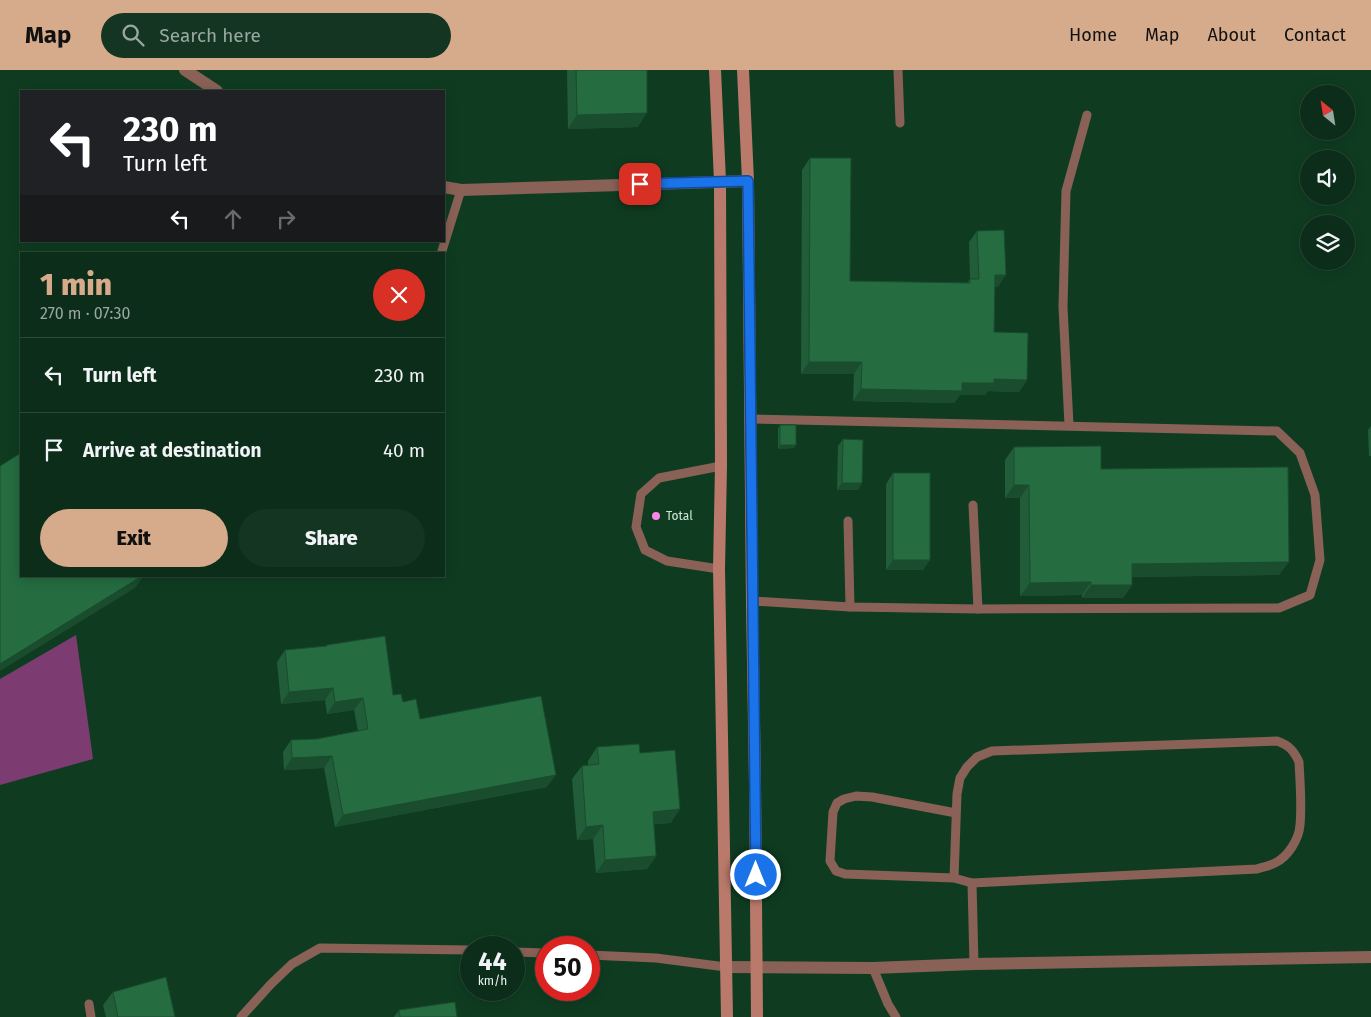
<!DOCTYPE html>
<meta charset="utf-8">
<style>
:root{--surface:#0b2d19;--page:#143522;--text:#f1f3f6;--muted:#9aa8a2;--line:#2b4938;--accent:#d6ab8b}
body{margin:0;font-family:"Fira Sans",sans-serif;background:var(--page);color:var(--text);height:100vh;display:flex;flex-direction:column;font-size:19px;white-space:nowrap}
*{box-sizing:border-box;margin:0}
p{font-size:16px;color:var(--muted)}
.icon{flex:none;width:28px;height:28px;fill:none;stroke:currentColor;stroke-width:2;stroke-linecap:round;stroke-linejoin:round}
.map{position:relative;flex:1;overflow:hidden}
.sheet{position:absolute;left:20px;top:182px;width:425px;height:325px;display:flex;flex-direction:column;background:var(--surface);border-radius:0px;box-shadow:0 2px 12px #0003,0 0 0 1px var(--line)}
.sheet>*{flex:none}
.hud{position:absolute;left:20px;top:20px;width:425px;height:152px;border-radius:0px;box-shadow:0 2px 12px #0003,0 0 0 1px var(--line);background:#202124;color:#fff;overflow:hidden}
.needle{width:32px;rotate:330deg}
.fabs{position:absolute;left:1300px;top:15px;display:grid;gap:10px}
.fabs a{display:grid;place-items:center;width:55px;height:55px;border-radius:50%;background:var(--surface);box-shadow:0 2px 12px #0003,0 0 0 1px var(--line);font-size:25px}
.speed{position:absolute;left:460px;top:866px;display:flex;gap:10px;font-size:25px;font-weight:700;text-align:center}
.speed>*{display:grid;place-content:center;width:65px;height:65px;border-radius:50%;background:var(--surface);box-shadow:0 2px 12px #0003,0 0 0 1px var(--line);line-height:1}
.speed small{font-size:12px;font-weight:400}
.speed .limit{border:8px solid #d22;background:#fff;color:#111}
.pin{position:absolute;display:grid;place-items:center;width:42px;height:42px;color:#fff;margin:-21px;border-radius:10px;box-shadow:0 2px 8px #0006}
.me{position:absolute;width:55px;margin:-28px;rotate:0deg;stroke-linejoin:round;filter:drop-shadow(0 0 4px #0008)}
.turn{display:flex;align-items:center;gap:18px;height:105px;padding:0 20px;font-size:22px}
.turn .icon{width:65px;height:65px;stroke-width:2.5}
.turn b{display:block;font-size:35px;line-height:42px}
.lanes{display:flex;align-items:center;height:48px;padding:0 20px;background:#0003;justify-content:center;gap:25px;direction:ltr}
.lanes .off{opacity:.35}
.round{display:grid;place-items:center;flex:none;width:52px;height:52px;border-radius:26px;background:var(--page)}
.head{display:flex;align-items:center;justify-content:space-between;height:85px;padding:0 20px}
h1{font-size:30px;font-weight:800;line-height:38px;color:var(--accent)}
.action{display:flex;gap:10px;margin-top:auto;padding:10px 20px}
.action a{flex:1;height:58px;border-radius:30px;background:var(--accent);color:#111;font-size:20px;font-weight:800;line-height:58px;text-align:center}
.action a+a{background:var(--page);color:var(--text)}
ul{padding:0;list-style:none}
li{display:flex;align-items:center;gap:15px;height:75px;padding:0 20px;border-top:1px solid var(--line)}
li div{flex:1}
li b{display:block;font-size:19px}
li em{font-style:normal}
header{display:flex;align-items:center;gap:30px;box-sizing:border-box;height:70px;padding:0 25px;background:var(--accent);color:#111}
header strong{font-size:24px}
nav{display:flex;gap:28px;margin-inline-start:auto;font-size:18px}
.search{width:350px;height:45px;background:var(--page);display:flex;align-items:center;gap:12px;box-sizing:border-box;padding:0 18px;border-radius:28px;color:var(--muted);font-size:19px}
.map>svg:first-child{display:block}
.green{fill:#7c3c72}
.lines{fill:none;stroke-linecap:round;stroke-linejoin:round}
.service{stroke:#8a6157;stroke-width:9}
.minor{stroke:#8a6157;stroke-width:12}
.secondary{stroke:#ba7a6b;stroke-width:12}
.wall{fill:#205d38}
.shaded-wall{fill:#1a4c2e}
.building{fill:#256c41;stroke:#1a4c2e}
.route-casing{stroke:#114b97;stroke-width:12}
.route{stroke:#1a73e8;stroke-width:9}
.poi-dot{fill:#fa87e7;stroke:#0f3c21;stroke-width:2}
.labels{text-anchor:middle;stroke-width:4;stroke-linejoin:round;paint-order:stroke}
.poi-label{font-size:12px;fill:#d0e7d6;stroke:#0f3c21;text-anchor:start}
</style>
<header>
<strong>Map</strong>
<div class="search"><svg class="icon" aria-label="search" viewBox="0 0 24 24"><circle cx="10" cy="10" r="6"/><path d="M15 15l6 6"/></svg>Search here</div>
<nav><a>Home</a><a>Map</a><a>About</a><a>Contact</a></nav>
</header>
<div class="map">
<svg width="1371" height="947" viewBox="0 0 1371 947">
<rect width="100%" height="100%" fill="#0f3c21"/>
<path class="green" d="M76 565 93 689 0 715V609Z"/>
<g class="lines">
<g class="service">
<path d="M898 0 900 53"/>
<path d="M441 184 461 120"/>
<path d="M750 349C926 353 1102 356 1277 361L1300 383 1315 425 1320 490 1310 525 1279 538 978 539 850 537 752 531"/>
<path d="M1069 355 1063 237 1066 121 1087 45"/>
<path d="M973 435 978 539"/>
<path d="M848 451 850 537"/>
<path d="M719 499 667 491 645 480 636 457 641 424 659 408 721 396"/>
<path d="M954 808 957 724 960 708 967 697 977 687 992 681 1277 671C1289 675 1294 681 1299 692 1300 712 1302 734 1300 755 1299 769 1288 787 1275 793 1270 796 1263 797 1257 799L972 813 954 808 845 804 836 801 830 791 833 742 837 733 844 729 856 726 872 727 956 743"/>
<path d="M972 813 974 894"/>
<path d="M514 882 546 883"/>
<path d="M589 885 656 888 726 897"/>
<path d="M873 898 888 934 896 947"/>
<path d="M89 934 91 947"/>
<path d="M241 947 271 914 292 894 320 878 471 880"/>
</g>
<g class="minor">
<path d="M185 0 217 21"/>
<path d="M444 117 461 120 748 111"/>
<path d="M726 897 873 898 974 894 1371 887"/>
</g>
<g class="secondary">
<path d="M715 0 720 111 721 396 719 499 727 947"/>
<path d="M743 0 748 111 752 531 755 713 757 947"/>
</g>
</g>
<g class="wall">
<path d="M567 0H647L638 57 568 59Z"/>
<path d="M810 88 850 211 967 213 970 209 969 172 977 161 998 217H995L994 262 1027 310 1019 322 988 321 985 325H960L954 333 853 331 854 304H801L802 100Z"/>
<path d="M780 355 796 375 794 378 778 379V359Z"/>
<path d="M1371 356V386H1369L1368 360Z"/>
<path d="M843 369 862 413 858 420H837L838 376Z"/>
<path d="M1014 377 1101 399 1279 505 1132 507V515L1123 528H1082V525L1020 526V428H1005V390Z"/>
<path d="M893 403 923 500H886V414Z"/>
<path d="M327 575 393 625 403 632 420 649 547 717 335 757 324 698 284 700 283 682 291 670 317 669 358 661 354 640 327 644 325 630 281 634 277 592 285 580 326 576Z"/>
<path d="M597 677 640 683 671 753 654 754 656 786 647 799 596 803 593 769 577 770 572 709 582 696 588 695V691Z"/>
<path d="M113 922 175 947H106L103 935Z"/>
<path d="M399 940 457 947H394Z"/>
</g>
<g class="shaded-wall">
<path d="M647 43 638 57 568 59 577 45Z"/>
<path d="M995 205H1006L998 217H986Z"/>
<path d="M809 292H862L854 304H801Z"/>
<path d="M994 309 1027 310 1019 322 988 321 985 325H960L954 333 853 331 861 319 962 313Z"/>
<path d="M780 375H796L794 378 778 379Z"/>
<path d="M842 413H862L858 420H837Z"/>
<path d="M1014 415H1029L1020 428H1005Z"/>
<path d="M893 490H930L923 500H886Z"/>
<path d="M1289 492 1279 505 1123 507 1132 494Z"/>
<path d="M142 506H144L135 518 0 601V594Z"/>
<path d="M1091 512 1082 525 1020 526 1030 513Z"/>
<path d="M1091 515H1132L1123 528H1082Z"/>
<path d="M333 618 325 630 281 634 289 622Z"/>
<path d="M363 628 354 640 327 644 335 632Z"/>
<path d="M332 686 324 698 284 700 292 688Z"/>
<path d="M556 705 547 717 335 757 343 745Z"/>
<path d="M680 739 671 753 643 755 653 742Z"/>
<path d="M603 755 593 769 577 770 586 757Z"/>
<path d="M656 786 647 799 596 803 605 790Z"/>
</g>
<g class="building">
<path d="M576 0H647V43L577 45Z"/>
<path d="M810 88H851L850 211 970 213V209H979L977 161 1004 160 1006 205H995L994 262 1028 263 1027 310 994 309V313H962V321L861 319 862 292H809Z"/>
<rect x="780" y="355" width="16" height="20"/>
<path d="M843 369 863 370 862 413H842Z"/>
<path d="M1101 376V399L1288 397 1289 492 1132 494V515H1091V512L1030 513 1029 415H1014V377Z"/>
<path d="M21 383V506H142L0 594V396Z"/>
<rect x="893" y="403" width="37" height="87"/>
<path d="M385 566 393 625 401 624 403 632 416 629 420 649 541 626 556 705 343 745 332 686 292 688 291 670 317 669 368 659 363 628 335 632 333 618 289 622 285 580 327 576V575Z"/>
<path d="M639 674 640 683 675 680 680 739 653 742 656 786 605 790 603 755 586 757 582 696 599 694 597 677Z"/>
<path d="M166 907 175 947H118L113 922Z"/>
<path d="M455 932 457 947H400L399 940Z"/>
</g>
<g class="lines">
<defs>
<path id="route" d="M640 114 748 111 756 805"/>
</defs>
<use href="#route" class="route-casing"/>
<use href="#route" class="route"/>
</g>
<circle class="poi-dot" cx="656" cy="446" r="5"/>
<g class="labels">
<g class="poi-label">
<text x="666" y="450">Total</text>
</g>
</g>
</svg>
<div class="fabs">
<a><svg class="needle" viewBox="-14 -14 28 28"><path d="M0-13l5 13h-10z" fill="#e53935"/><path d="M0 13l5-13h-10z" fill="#9aa8a2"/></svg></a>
<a><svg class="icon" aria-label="sound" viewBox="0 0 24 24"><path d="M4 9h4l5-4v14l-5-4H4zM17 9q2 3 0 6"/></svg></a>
<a><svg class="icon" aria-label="layers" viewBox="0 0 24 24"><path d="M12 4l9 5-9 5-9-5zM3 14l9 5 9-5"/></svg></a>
</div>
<div class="speed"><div>44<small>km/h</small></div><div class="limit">50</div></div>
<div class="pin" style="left:640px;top:114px;background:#d93025"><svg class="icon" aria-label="arrive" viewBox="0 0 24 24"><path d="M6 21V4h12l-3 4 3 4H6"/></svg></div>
<svg class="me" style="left:756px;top:805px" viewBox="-20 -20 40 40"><circle r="17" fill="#1a73e8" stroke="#fff" stroke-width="3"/><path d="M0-11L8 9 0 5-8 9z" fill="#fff"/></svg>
<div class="hud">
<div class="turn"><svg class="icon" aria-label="left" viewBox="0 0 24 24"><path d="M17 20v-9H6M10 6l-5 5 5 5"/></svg><div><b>230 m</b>Turn left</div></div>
<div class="lanes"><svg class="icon" aria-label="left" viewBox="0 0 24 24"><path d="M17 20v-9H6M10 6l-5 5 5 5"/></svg><svg class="icon off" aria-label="ahead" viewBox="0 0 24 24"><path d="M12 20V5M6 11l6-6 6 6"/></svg><svg class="icon off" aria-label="right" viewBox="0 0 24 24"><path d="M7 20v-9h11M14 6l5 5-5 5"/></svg></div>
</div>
<section class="sheet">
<div class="head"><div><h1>1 min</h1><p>270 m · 07:30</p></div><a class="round" style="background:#d93025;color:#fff"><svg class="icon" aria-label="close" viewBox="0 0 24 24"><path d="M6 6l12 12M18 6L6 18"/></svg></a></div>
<ul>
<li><svg class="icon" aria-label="left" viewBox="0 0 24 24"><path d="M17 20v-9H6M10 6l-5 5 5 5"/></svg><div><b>Turn left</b></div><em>230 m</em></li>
<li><svg class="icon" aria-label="arrive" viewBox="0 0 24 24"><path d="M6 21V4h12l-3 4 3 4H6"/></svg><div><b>Arrive at destination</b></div><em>40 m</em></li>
</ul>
<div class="action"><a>Exit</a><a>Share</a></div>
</section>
</div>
